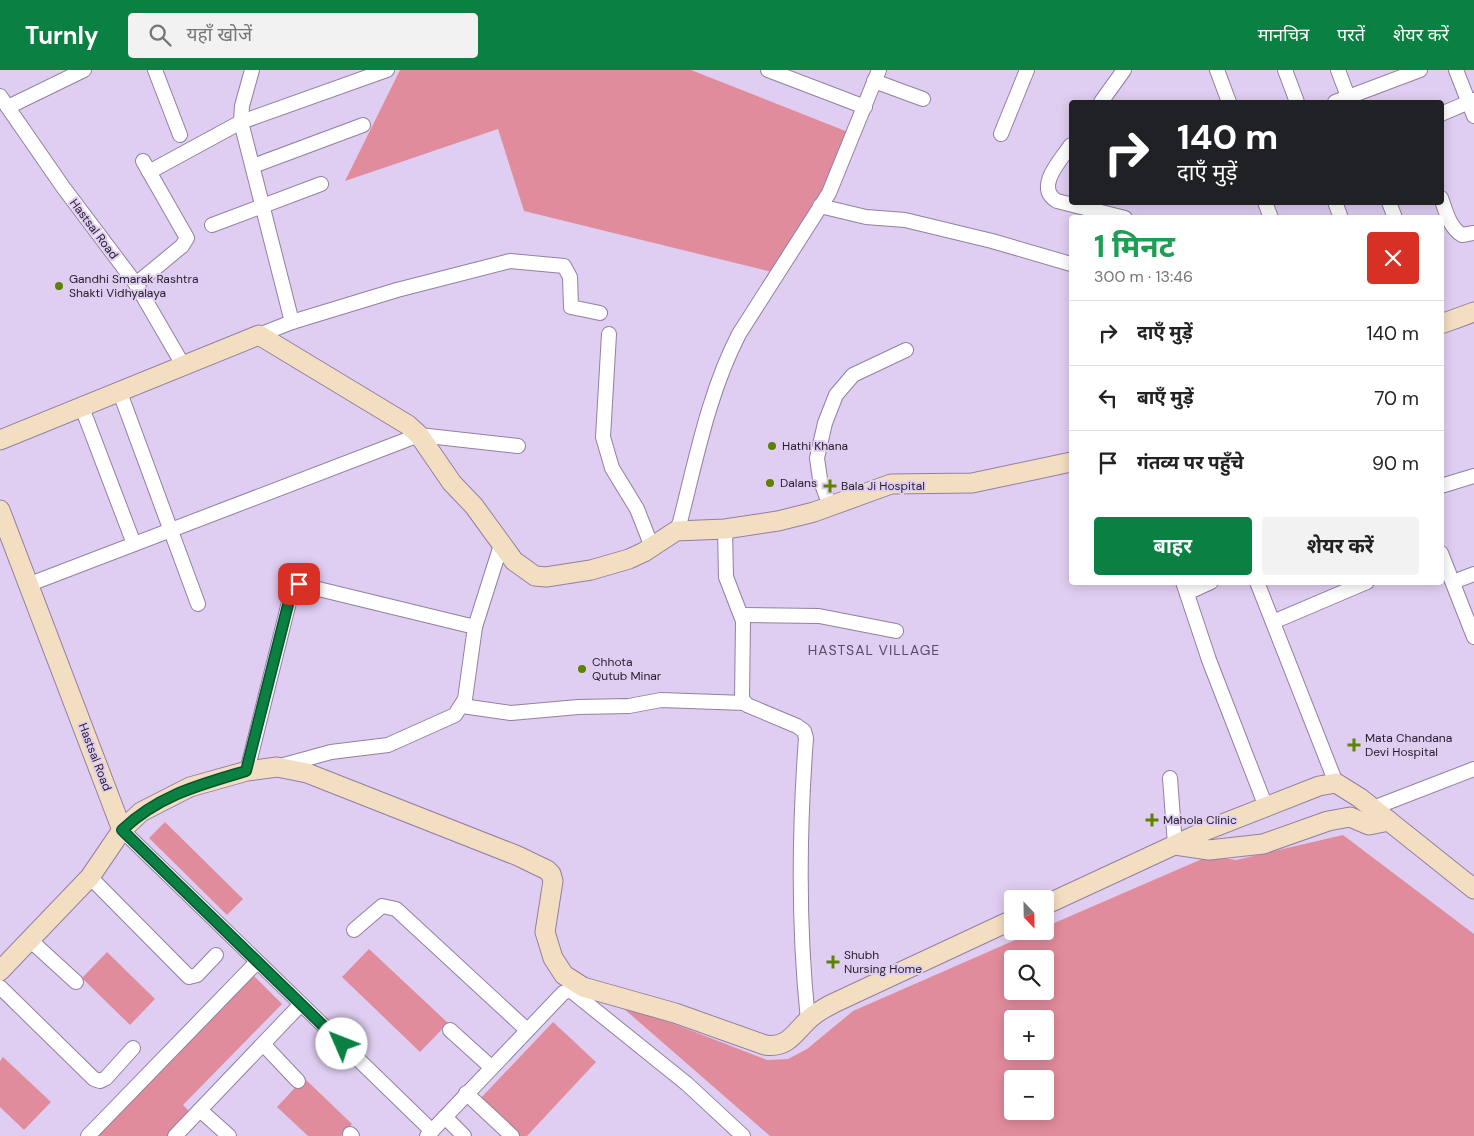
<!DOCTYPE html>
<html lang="hi">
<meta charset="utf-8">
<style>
:root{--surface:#fff;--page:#f2f2f2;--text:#222;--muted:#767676;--line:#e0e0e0;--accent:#0b8043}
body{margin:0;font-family:"DM Sans","Noto Sans Devanagari",sans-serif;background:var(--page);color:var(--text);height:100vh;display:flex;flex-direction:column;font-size:19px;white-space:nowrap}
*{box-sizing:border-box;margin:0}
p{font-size:16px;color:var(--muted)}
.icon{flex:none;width:28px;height:28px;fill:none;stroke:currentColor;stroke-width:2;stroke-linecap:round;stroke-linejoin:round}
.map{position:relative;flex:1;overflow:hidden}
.sheet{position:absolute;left:1069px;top:145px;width:375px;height:370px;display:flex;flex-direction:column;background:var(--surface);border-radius:5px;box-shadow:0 2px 12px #0003}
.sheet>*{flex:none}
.top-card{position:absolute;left:1069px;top:30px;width:375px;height:105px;border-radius:5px;box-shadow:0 2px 12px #0003;background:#202124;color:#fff;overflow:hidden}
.needle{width:32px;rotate:158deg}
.controls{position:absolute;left:1004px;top:820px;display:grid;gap:10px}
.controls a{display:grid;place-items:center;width:50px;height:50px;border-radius:5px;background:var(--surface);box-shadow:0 2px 12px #0003;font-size:25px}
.pin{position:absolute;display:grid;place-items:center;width:42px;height:42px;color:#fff;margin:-21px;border-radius:10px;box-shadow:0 2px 8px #0006}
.me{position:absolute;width:55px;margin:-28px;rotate:314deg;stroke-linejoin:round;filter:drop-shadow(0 0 4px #0008)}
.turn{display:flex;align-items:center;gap:18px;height:105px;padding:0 25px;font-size:22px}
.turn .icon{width:65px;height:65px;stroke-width:2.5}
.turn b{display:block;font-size:35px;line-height:42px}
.round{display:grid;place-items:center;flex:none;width:52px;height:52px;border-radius:5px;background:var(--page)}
.summary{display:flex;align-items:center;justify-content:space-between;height:85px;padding:0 25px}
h1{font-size:30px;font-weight:700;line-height:38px;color:#1e9e55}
.button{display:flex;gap:10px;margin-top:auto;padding:10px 25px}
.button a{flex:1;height:58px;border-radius:5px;background:var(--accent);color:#fff;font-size:20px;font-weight:700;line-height:58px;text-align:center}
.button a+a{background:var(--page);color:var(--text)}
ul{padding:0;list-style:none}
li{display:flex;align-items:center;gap:15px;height:65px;padding:0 25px;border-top:1px solid var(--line)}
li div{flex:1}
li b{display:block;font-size:19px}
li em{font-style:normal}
header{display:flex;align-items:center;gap:30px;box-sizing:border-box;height:70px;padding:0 25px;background:var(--accent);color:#fff}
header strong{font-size:24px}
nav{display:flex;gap:28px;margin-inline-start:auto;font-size:18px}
.search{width:350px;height:45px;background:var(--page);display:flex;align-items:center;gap:12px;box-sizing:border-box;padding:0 18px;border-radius:5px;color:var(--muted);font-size:19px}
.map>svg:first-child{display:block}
.green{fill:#e18c9d;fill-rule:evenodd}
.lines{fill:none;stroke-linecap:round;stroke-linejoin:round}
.street-casing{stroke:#9080a1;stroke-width:16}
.secondary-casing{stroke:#9080a1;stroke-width:21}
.street{stroke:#fff;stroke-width:14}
.secondary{stroke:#f4dec2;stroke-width:19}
.route-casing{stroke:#07532c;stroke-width:12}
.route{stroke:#0b8043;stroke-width:9}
.poi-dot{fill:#5c8200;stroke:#e0cef2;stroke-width:2}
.labels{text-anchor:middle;stroke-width:4;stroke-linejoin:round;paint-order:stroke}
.street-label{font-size:12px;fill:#221b28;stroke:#e0cef2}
.poi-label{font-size:12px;fill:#221b28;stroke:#e0cef2;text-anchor:start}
.neighbourhood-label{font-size:14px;letter-spacing:1px;fill:#594a67;stroke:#e0cef2}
</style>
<header>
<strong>Turnly</strong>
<div class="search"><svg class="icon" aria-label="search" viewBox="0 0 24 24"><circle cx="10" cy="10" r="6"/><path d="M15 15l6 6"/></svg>यहाँ खोजें</div>
<nav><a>मानचित्र</a><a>परतें</a><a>शेयर करें</a></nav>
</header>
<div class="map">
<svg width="1474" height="1066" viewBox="0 0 1474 1066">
<rect width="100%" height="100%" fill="#e0cef2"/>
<g class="green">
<path d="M400 0H691L848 62 832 113 772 202 524 141 498 59 345 111Z"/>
<path d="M165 752 243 829 227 845 149 768Z"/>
<path d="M1343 765 1474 864V1066H770L615 931 767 990 788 989 807 979 853 941 1036 861H1045V857L1209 786 1236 790ZM1012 889H1045V921H1012ZM1012 949H1045V981H1012ZM1012 1009H1045V1041H1012Z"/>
<path d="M369 879 448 953 420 982 342 907Z"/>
<path d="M107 882 155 929 130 955 82 908Z"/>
<path d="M246 898 282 934 183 1035 196 1048 178 1066H81Z"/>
<path d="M553 952 596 992 527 1066H517L479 1030Z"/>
<path d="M3 987 51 1032 24 1060 0 1037V991Z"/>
<path d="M304 1008 352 1054 341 1066H308L277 1037Z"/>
</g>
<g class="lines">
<defs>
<g id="street">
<path d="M155 0 180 65"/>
<path d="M252 0 242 36 241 52 292 252"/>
<path d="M768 0 865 37"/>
<path d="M1217 0 1229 32"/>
<path d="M1285 0 1297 32"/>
<path d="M1338 0 1350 32"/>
<path d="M1456 0 1474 46"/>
<path d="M874 11 923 29"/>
<path d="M0 26 63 117 136 214 183 295"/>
<path d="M1101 32 1124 0"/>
<path d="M1335 32 1420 0"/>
<path d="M8 37 84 0"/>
<path d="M1441 44 1474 30"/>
<path d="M1001 64 1027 0"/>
<path d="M1071 75C1061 90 1034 117 1057 131L1125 148"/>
<path d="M253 96 363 55"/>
<path d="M149 102 241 52 387 0"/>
<path d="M1441 128C1446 141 1449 157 1462 165L1474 163"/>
<path d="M1265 132 1271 148"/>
<path d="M1335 132 1341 148"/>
<path d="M1389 132 1395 148"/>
<path d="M820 136 866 147 905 150 992 171 1071 194"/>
<path d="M212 155 321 114"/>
<path d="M136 214 182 176 187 168 143 91"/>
<path d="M609 264 603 367 612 398 637 439 652 477"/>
<path d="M259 265 292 252 397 220 510 191 564 196 570 207 571 237 600 243"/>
<path d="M119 320 198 534"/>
<path d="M81 335 134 474"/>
<path d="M1441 416 1474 406"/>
<path d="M830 436 820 409 817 388 825 353 836 325 853 305 906 280"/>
<path d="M725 459 726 507 743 551 742 629 747 635 797 656 804 661 806 668C799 762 798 856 808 950"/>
<path d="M676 461 680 452C696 389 709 322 739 264L829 123 879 0"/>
<path d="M1441 483 1474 567"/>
<path d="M1183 512 1209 590 1266 737"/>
<path d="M1257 512 1336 713"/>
<path d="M1453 512 1474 504"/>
<path d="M30 514 419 365 518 376"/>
<path d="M1187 523 1211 512"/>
<path d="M742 545 819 546 896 561"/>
<path d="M1273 552 1367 512"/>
<path d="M462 636 511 643 578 637 629 636 661 630 745 633"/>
<path d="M280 696 331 682 388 675 455 645 465 629 475 557 501 475"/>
<path d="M247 701 293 516 302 515 475 557"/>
<path d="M1170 708 1175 775"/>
<path d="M1373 738 1474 699"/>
<path d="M122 760 432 1061"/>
<path d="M90 807 189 907 197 905 216 885"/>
<path d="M354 860 382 836 396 839 527 960"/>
<path d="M30 870 76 912"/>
<path d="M0 917 94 1009 100 1011 106 1008 133 978"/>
<path d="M569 919 687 1014 743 1066"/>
<path d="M450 960 491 997"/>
<path d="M263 974 298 1011"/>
<path d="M466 1023 512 1066"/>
<path d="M200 1040 229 1066"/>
<path d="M445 1047 464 1066"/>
<path d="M350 1064 352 1066"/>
<path d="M88 1066 257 892"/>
<path d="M175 1066 301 934"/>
<path d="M427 1066 563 923 578 917"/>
</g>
<g id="secondary">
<path d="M1441 254 1474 242"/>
<path d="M0 370 259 265 408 355 419 365 452 413 474 436 514 491 535 506 546 507 591 500 629 489 644 482 676 461 725 459 778 451 814 442 891 414 972 413 1071 392"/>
<path d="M0 440 122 760"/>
<path d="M1175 775 1209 780 1263 774 1328 751 1350 747 1369 755 1389 751"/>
<path d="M1045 835 1207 760 1319 716 1336 713 1360 728 1474 819"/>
<path d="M0 901 90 807 122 760 141 742 190 717 247 701 277 697 307 703 518 786 547 800 551 804 553 811 545 862 553 888 564 905 583 917 675 943 765 975C787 978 793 965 807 951 815 943 824 938 834 933L1012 850"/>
</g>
</defs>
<use href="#street" class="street-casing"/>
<use href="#secondary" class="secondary-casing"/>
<use href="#street" class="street"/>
<use href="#secondary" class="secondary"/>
</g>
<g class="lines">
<defs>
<path id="route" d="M299 514 292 519 246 701C199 715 159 725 122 760L342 974"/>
</defs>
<use href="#route" class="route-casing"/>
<use href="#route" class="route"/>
</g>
<g class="poi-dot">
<circle cx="59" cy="216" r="5"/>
<circle cx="772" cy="376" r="5"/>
<circle cx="770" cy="413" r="5"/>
<path d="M827.5 408.5h5v5h5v5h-5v5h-5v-5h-5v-5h5z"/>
<circle cx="582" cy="599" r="5"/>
<path d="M1351.5 667.5h5v5h5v5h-5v5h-5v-5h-5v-5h5z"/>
<path d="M1149.5 742.5h5v5h5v5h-5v5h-5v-5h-5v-5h5z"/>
<path d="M830.5 884.5h5v5h5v5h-5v5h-5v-5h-5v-5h5z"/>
</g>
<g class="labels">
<g class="street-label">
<text transform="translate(94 159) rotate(53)" y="4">Hastsal Road</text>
<text transform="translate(95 687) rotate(69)" y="4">Hastsal Road</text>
</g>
<g class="poi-label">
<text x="69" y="213">Gandhi Smarak Rashtra<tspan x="69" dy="14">Shakti Vidhyalaya</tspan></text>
<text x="782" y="380">Hathi Khana</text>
<text x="780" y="417">Dalans</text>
<text x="841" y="420">Bala Ji Hospital</text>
<text x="592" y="596">Chhota<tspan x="592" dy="14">Qutub Minar</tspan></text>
<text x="1365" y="672">Mata Chandana<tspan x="1365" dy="14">Devi Hospital</tspan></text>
<text x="1163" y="754">Mahola Clinic</text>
<text x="844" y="889">Shubh<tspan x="844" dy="14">Nursing Home</tspan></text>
</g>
<g class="neighbourhood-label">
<text x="874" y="585">HASTSAL VILLAGE</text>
</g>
</g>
</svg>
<div class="controls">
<a><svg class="needle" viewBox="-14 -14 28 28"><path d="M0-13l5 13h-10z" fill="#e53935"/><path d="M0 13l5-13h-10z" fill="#767676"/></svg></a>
<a><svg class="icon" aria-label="search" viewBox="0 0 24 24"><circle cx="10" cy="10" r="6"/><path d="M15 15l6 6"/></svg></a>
<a>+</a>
<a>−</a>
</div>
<div class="pin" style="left:299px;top:514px;background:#d93025"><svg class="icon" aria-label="arrive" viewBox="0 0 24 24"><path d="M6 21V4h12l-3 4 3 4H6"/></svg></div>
<svg class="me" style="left:342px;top:974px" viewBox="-20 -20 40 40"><circle r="19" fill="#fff"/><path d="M0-13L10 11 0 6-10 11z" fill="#0b8043"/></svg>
<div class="top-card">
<div class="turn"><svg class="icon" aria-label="right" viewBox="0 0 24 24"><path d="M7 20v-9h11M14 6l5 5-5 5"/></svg><div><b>140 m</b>दाएँ मुड़ें</div></div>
</div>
<section class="sheet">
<div class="summary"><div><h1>1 मिनट</h1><p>300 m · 13:46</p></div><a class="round" style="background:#d93025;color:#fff"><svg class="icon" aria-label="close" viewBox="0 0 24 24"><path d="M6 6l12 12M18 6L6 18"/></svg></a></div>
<ul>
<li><svg class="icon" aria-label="right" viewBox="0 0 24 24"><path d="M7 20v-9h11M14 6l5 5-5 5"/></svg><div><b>दाएँ मुड़ें</b></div><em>140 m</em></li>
<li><svg class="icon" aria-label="left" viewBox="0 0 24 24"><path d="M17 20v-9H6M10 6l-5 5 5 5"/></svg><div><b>बाएँ मुड़ें</b></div><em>70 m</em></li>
<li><svg class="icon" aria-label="arrive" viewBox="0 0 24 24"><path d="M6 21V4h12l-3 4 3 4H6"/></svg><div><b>गंतव्य पर पहुँचे</b></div><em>90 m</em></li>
</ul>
<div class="button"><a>बाहर</a><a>शेयर करें</a></div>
</section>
</div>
